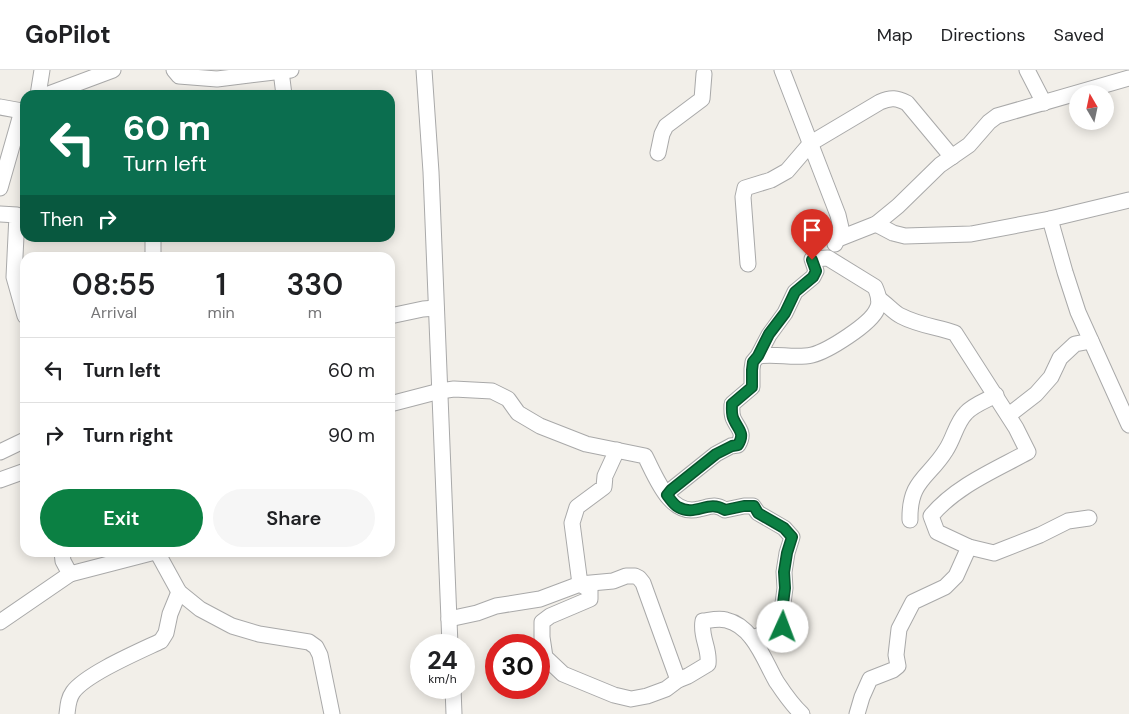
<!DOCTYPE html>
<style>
:root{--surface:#fff;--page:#f6f6f6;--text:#202124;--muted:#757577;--line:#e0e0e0;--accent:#0b8043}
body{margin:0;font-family:"DM Sans",sans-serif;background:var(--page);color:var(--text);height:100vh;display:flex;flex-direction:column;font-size:19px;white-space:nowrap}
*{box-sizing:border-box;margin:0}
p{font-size:16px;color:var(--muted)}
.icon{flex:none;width:28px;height:28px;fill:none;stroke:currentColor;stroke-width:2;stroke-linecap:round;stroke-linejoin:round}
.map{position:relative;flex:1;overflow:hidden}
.drawer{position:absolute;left:20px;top:182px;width:375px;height:305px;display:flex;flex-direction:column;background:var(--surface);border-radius:15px;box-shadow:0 2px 12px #0003}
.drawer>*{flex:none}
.banner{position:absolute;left:20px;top:20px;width:375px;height:152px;border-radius:15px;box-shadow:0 2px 12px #0003;background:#0b6e4f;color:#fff;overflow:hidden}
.needle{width:32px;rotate:351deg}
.tools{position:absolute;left:1069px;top:15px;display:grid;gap:10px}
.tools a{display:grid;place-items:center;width:45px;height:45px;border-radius:50%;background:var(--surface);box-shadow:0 2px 12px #0003;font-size:25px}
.speed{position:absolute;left:410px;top:564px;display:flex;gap:10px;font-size:25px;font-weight:700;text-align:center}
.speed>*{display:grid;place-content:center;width:65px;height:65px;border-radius:50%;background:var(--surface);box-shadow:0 2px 12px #0003;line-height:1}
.speed small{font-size:12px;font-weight:400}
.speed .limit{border:8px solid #d22;background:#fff;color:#111}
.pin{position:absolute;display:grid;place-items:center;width:42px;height:42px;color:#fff;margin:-51px -21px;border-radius:50% 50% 50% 0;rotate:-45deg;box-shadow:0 0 5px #0007}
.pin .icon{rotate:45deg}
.me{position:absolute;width:55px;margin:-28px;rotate:2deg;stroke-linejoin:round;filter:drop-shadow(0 0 4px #0008)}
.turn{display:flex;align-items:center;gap:18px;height:105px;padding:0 20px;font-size:22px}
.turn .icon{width:65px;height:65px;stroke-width:2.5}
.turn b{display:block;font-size:35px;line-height:42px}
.then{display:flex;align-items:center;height:48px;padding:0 20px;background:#0003;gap:10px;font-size:19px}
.eta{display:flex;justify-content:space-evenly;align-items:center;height:85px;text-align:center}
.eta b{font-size:30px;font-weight:600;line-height:35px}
.cta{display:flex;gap:10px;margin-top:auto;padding:10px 20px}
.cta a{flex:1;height:58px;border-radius:30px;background:var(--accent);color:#fff;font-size:20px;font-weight:600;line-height:58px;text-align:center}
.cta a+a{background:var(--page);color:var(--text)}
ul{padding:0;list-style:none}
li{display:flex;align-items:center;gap:15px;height:65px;padding:0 20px;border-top:1px solid var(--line)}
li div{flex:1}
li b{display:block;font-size:19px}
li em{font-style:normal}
header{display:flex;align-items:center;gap:30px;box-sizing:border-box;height:70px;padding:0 25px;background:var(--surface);border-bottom:1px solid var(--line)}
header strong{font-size:24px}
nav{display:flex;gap:28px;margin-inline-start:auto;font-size:18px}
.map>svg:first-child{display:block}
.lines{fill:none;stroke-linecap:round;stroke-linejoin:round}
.minor-casing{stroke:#a9a9a9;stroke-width:17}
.minor{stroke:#fff;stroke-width:15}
.route-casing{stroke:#07532c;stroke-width:12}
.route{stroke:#0b8043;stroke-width:9}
</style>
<header>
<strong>GoPilot</strong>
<nav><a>Map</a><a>Directions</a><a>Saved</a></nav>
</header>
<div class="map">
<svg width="1129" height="644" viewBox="0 0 1129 644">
<rect width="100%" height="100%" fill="#f2efe9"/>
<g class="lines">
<defs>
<g id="minor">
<path d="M174 0 179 6 217 9 291 0"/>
<path d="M424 0 431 102 450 575"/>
<path d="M782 0 838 145 841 158 835 174"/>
<path d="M1027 0 1044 33"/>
<path d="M281 1 284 25"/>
<path d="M38 25 42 0"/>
<path d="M46 25 113 0"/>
<path d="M0 37 22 41"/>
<path d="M658 83 662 64 666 56 702 29 704 4"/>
<path d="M0 118 22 41 25 39"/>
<path d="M0 144 17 145 14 207 25 246"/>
<path d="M1050 149 1065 202 1078 242 1129 355"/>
<path d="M876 154 893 163 905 166 971 164 1050 149 1129 130"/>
<path d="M838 169 876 154 898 136 940 95 969 75 989 52 997 46 1129 8"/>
<path d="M153 188V168"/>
<path d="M748 194 743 127 745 118 771 110 787 101 811 73 880 32C891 27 897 28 907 33L952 87"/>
<path d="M879 229C887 234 894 243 901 246 918 255 937 257 955 263L1016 358 1028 382C995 400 956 416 931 446L937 462 969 477 994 483 1040 465 1068 451 1089 448"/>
<path d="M390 246 423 239 436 238"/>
<path d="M390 334 440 321 454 319 492 321 508 329 518 343 540 356 586 374 645 386C656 407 670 447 699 439 709 437 715 433 725 440L744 436H753L758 443 784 458 792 467 787 483 784 502 785 518 782 541 783 557 752 568"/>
<path d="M1009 345 1036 324 1051 307 1060 288 1075 274 1091 271"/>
<path d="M617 380 605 406 604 417 577 437 572 453 580 514 590 520V529L550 546 542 552V567L545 587 563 604 614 625 631 629 647 626 666 619 678 610 688 606 708 594C710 578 700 567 703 551 711 550 719 548 726 550 753 556 764 590 776 611 784 623 791 634 802 644"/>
<path d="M0 382 25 370"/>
<path d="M0 410 25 401"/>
<path d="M667 425 671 420 716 384 731 376 738 375C745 363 739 360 734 350 731 345 732 339 732 334L752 317V299L753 292 758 286 769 265 785 243 795 222 813 207 816 201 812 189 828 188 875 217C878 224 881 232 877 239 871 254 828 281 812 285 795 289 776 283 758 286"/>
<path d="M910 450C909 410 929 408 946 380 954 368 956 353 966 343 973 335 987 330 996 325"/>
<path d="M62 482 63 491 70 504 155 482"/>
<path d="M157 482 179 522 200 539 232 556 259 564 309 572 316 577 320 585 332 644"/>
<path d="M449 549 477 543 496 536 540 529 580 514 613 511 626 506H635L639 508 643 513 678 610"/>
<path d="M0 552 70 504"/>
<path d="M453 618 454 644"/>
<path d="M67 644C68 636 68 629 73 622 86 604 140 581 161 571L166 563 170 544 179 522"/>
<path d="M857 644 862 627 870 609 893 600 898 596 896 585 899 559 913 532 945 517 956 506 969 477"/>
</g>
</defs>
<use href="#minor" class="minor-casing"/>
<use href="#minor" class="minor"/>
</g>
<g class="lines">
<defs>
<path id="route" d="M783 557 782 541 785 518 784 502 787 483 792 467 784 458 758 443 754 436H744L725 440C708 429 696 447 678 437 674 435 670 429 667 425L671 420 716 384 732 376 738 375C745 363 739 361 734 350 731 345 732 339 732 334L752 317V300L753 292 758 286 769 264 785 243 795 222 813 207 816 201 812 190"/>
</defs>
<use href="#route" class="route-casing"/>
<use href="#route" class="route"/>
</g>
</svg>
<div class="tools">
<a><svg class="needle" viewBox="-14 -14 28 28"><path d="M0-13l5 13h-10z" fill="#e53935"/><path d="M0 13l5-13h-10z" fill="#757577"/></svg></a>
</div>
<div class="speed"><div>24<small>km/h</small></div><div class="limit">30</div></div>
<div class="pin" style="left:812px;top:190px;background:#d93025"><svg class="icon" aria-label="arrive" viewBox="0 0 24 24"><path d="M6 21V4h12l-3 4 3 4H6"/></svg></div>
<svg class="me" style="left:783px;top:557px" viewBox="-20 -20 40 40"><circle r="19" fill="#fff"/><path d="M0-13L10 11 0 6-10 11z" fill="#0b8043"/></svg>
<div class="banner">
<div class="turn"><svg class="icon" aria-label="left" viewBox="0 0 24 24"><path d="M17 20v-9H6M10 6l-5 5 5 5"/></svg><div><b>60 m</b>Turn left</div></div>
<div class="then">Then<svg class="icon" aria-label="right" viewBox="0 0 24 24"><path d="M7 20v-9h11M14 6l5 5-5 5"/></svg></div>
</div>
<section class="drawer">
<div class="eta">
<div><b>08:55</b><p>Arrival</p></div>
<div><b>1</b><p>min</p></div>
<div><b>330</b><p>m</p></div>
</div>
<ul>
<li><svg class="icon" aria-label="left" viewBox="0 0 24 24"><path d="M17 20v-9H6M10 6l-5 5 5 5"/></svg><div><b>Turn left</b></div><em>60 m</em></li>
<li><svg class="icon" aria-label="right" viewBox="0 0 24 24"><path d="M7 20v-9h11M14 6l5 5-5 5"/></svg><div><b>Turn right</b></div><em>90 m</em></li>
</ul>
<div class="cta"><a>Exit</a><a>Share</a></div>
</section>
</div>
